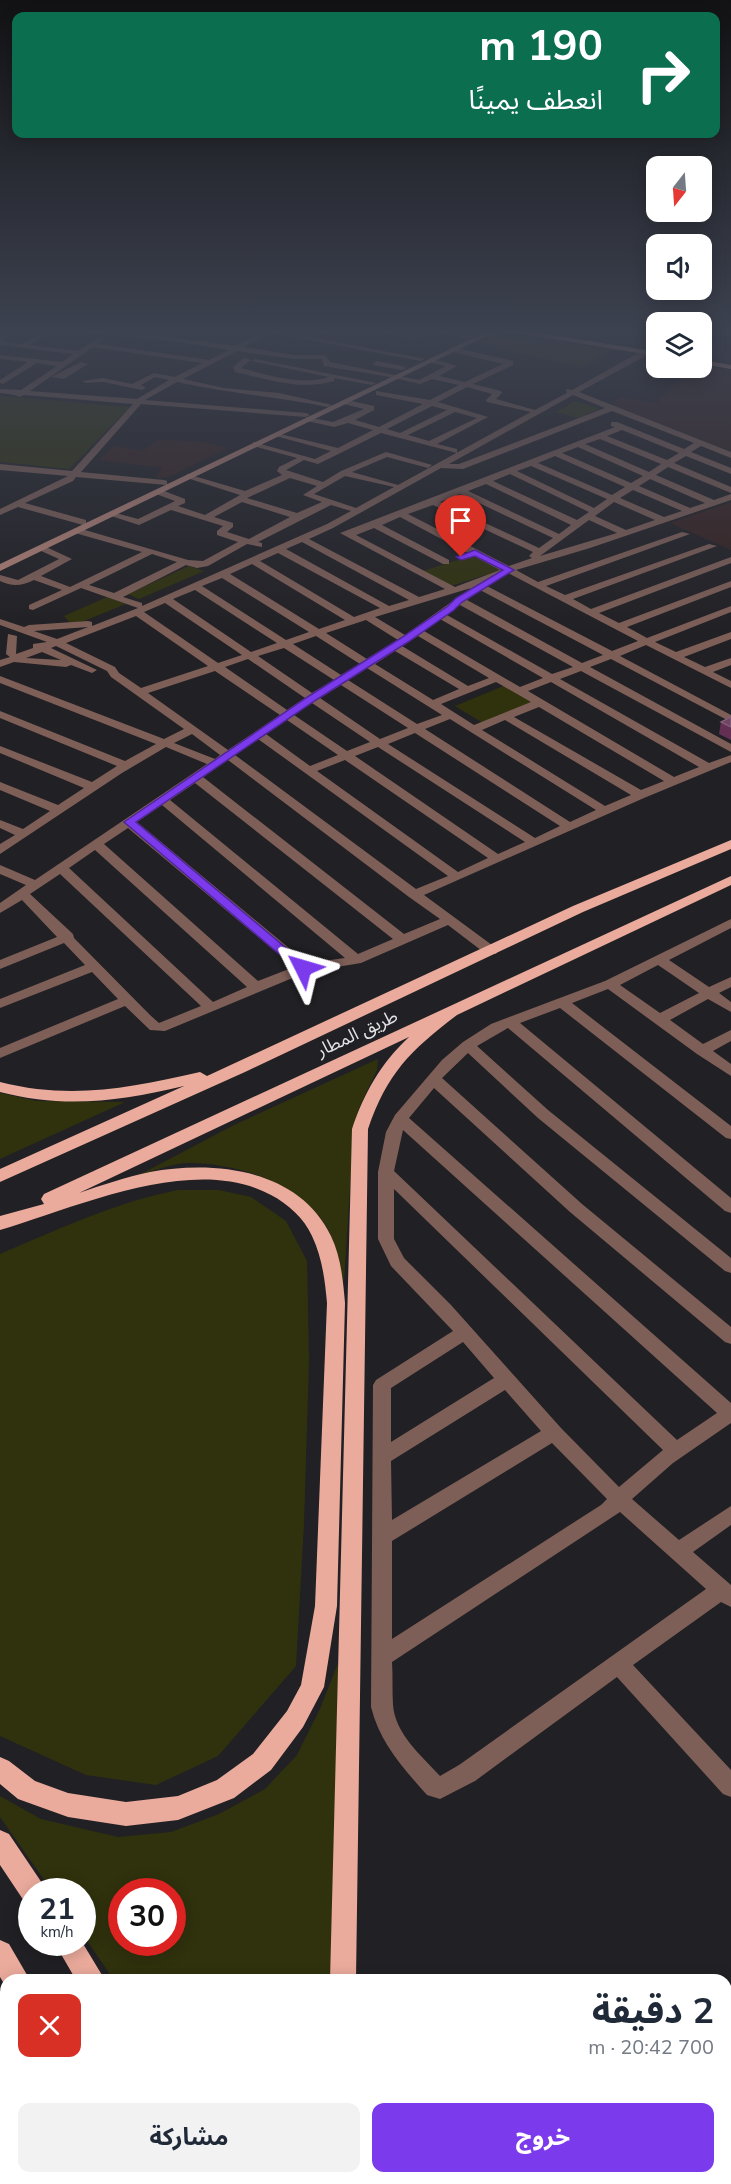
<!DOCTYPE html>
<html lang="ar">
<meta charset="utf-8">
<style>
:root{--surface:#fff;--page:#f2f2f3;--text:#1f2937;--muted:#747a83;--accent:#7c3aed}
body{margin:0;font-family:"Nunito Sans","Noto Sans Arabic",sans-serif;background:var(--page);color:var(--text);direction:rtl;height:100vh;display:flex;flex-direction:column;font-size:22px;white-space:nowrap}
*{box-sizing:border-box;margin:0}
p{font-size:20px;color:var(--muted)}
.icon{flex:none;width:33px;height:33px;fill:none;stroke:currentColor;stroke-width:2;stroke-linecap:round;stroke-linejoin:round}
.map{position:relative;flex:1;overflow:hidden;direction:ltr}
.sheet{position:absolute;left:0px;top:1974px;width:732px;height:210px;display:flex;flex-direction:column;background:var(--surface);border-radius:18px 18px 0 0;box-shadow:0 3px 15px #0003;direction:rtl}
.sheet>*{flex:none}
.banner{position:absolute;left:12px;top:12px;width:708px;height:126px;border-radius:12px;box-shadow:0 3px 15px #0003;direction:rtl;background:#0b6e4f;color:#fff;overflow:hidden}
.needle{width:39px;rotate:197deg}
.tools{position:absolute;left:646px;top:156px;display:grid;gap:12px}
.tools a{display:grid;place-items:center;width:66px;height:66px;border-radius:12px;background:var(--surface);box-shadow:0 3px 15px #0003;font-size:30px}
.speed{position:absolute;left:18px;top:1878px;display:flex;gap:12px;font-size:30px;font-weight:700;text-align:center}
.speed>*{display:grid;place-content:center;width:78px;height:78px;border-radius:50%;background:var(--surface);box-shadow:0 3px 15px #0003;line-height:1}
.speed small{font-size:15px;font-weight:400}
.speed .limit{border:9px solid #d22;background:#fff;color:#111}
.pin{position:absolute;display:grid;place-items:center;width:51px;height:51px;color:#fff;margin:-62px -26px;border-radius:50% 50% 50% 0;rotate:-45deg;box-shadow:0 0 6px #0007}
.pin .icon{rotate:45deg}
.me{position:absolute;width:66px;margin:-33px;rotate:310deg;stroke-linejoin:round;filter:drop-shadow(0 0 4px #0008)}
.turn{display:flex;align-items:center;gap:21px;height:126px;padding:0 18px;font-size:27px}
.turn .icon{width:78px;height:78px;stroke-width:2.5}
.turn b{display:block;font-size:42px;line-height:51px}
.round{display:grid;place-items:center;flex:none;width:63px;height:63px;border-radius:12px;background:var(--page)}
.summary{display:flex;align-items:center;justify-content:space-between;height:102px;padding:0 18px}
h1{font-size:36px;font-weight:700;line-height:45px}
.primary-button{display:flex;gap:12px;margin-top:auto;padding:12px 18px}
.primary-button a{flex:1;height:69px;border-radius:12px;background:var(--accent);color:#fff;font-size:24px;font-weight:700;line-height:69px;text-align:center}
.primary-button a+a{background:var(--page);color:var(--text)}
.map>svg:first-child{display:block}
.industrial{fill:#31232f}
.education{fill:#362221}
.green{fill:#30320d;fill-rule:evenodd}
.lines{fill:none;stroke-linecap:round;stroke-linejoin:round}
.minor{fill:#7e5f57;fill-rule:evenodd}
.secondary{fill:#b38276;fill-rule:evenodd}
.primary{fill:#dd9c8d;fill-rule:evenodd}
.trunk{fill:#ebab9c;fill-rule:evenodd}
.wall{fill:#633054}
.building{fill:#714464;stroke:#835d78;stroke-width:1.5}
.route{fill:#7c3aed;stroke:#51269a;stroke-width:1.5}
.labels{text-anchor:middle;stroke-width:6;stroke-linejoin:round;paint-order:stroke}
.street-label{font-size:18px;fill:#e4e3e5;stroke:#212024}
</style>
<div class="map">
<svg width="731" height="2184" viewBox="0 0 731 2184">
<rect width="100%" height="100%" fill="#212024"/>
<path class="industrial" d="M728 330H731V361L702 356V339Z"/>
<g class="education">
<path d="M702 365 731 370V451L611 405 620 397 657 403 690 368H702Z"/>
<path d="M159 439 202 442 227 448 169 477 160 478 156 477 162 468 99 460 113 446 143 451Z"/>
<path d="M731 502V550L670 523 728 503Z"/>
</g>
<g class="green">
<path d="M506 334 611 350 583 367 479 344 495 335Z"/>
<path d="M0 396 130 407 69 469 0 462Z"/>
<path d="M575 401 600 409 578 418 556 412Z"/>
<path d="M473 555 501 570 451 586 423 571Z"/>
<path d="M189 566 204 571 139 599 128 594Z"/>
<path d="M107 597 126 604 84 621 70 623 64 616Z"/>
<path d="M506 685 535 701 483 723 455 706Z"/>
<path d="M378 1059 377 1070 359 1108 353 1138 344 1282C340 1268 337 1252 332 1238 311 1185 237 1162 185 1163 171 1164 154 1171 141 1174L234 1125Z"/>
<path d="M0 1093 37 1101 125 1102 0 1159Z"/>
<path d="M178 1190H219L251 1197 286 1221 307 1261 309 1361 304 1524 296 1666 218 1756 156 1785 86 1775 0 1736V1254C59 1229 116 1202 178 1190Z"/>
<path d="M339 1630 332 1980H114L83 1935 82 1892 52 1891 0 1817V1796L41 1819 118 1837 171 1832 219 1814 265 1789 297 1755 320 1709 338 1663ZM122 1892H172V1942H122Z"/>
<path d="M254 2178H343L344 2184H259Z"/>
</g>
<g class="lines">
<g class="minor">
<path d="M12 330H21L3 341 22 344 44 330H52L30 345 78 351 100 337 104 339 98 344 209 360 229 350 171 341 58 330H85L171 337 235 346 266 330H275L425 359 421 361 271 333 244 347 294 355H325L330 362 419 380 446 366 426 362 429 358 457 366 439 376 465 382 503 364 449 351 452 347 513 361V365L473 384 501 391 502 393 496 399 535 410 567 393 566 389 572 390 647 348H653V352L579 392 731 452V458L701 446 691 452 731 468V474L686 456 674 463 731 487V493L668 467 656 475 714 500 731 494V500L590 548 516 570 538 582 682 532 690 534 546 586 565 595 709 544 717 546 573 599 591 609 731 557V563L599 613 619 623 731 581V587L627 627 647 638 731 606V612L655 642 676 652 731 632V639L684 657 705 667 731 658V665L713 672 731 681V688L646 645 620 656 731 715V722L611 659 590 667 731 744V752L581 671 560 679 709 763 731 755V762L644 798 424 895 496 948 498 951 496 954H486L448 925 361 963 307 972 165 1031 150 1030 125 1006 0 1058V1048L118 999 92 972 0 1008V999L85 965 64 943 0 969V960L57 937 22 900 0 913V903L26 885 0 874V865L35 880 207 764 166 747 122 773 0 854V844L15 835 0 828V820L23 829 50 811 0 790V782L58 805 84 788 0 753V746L92 782 117 766 0 718V711L125 761 156 744 0 683V676L164 739 184 729 111 677 107 671 56 646 51 648 97 670 92 673 71 665 66 667 14 662 0 667V660L10 657 6 654 8 634 17 636 16 654 33 648V644L47 642 0 625V619L24 627 29 625 88 621 92 622V626L138 608 81 588 33 610 29 609V605L62 590 34 580C21 586 13 587 0 581V575L18 580 59 559 39 550 37 548 42 545 72 559 41 576 70 587 142 552 75 533 73 531 78 528 188 560 203 561 238 542 217 535V531L223 526 171 510 139 525 108 515 112 512 138 519 175 501 156 494 155 492 159 489 185 499V503L178 506 205 515 240 495 187 478V474L245 491 282 475 277 471 279 467 297 458 253 446V442L315 459 331 451 272 435 276 433 338 448 373 430 348 423 334 427 307 421V417L333 422 364 409 344 404 343 402 347 400 374 406V410L355 420 379 427 423 404 376 395V391L430 400 459 385 432 379 420 384 390 377 324 366 322 359H294L237 351 183 379 224 388 279 393 332 405 328 407C278 397 227 393 177 382L145 400 306 413 310 415 306 417 141 404 81 472 164 480 167 481V485L76 477 73 481 25 503 86 520V524L83 525 18 507 0 515V509L68 476 0 470V464L72 471 133 404 24 395 19 397 15 395 0 393V389L21 390 57 366 37 363 3 384 0 383V380L28 362 0 359V355L62 362 73 354 0 345V337ZM93 347 202 363 175 377 154 373 132 384 103 378 82 381 86 383 103 382 142 390 146 388 141 385 155 377 169 380 137 399 30 391ZM467 387 492 394 486 400 487 402 531 412 398 485 352 472 387 457 428 468 432 465 386 452 341 471 323 482 286 470 304 460 318 464 381 433 457 453V449L437 444 488 417 438 402ZM573 395 605 408 459 464H449ZM432 406 447 410 400 433 387 429ZM612 411 694 443 684 449 617 422H611V426L615 427 340 533 445 589 419 597 309 539 333 528 441 468 463 469ZM455 412 477 418 429 441 408 435ZM622 430 679 453 667 460 607 436ZM600 439 661 464 649 472 585 444ZM578 447 643 476 631 483 562 453ZM555 456 625 487 612 495 538 463ZM531 466 607 499 594 508 517 471ZM510 474 589 512 577 520 493 481ZM345 476 394 487 356 508 314 494ZM290 478 317 486 303 495 322 502 297 513 247 498ZM650 479 705 503 690 508 639 486ZM486 484 571 525 559 534 468 491ZM633 490 682 511 664 517 620 498ZM460 494 553 538 539 548 440 502ZM242 502 290 517 249 539 227 532 233 527V523L214 517ZM614 502 655 520 626 530 595 516ZM331 505 351 511 327 524 142 606V603L123 597 186 565 197 568 208 566 247 544 262 547V543L258 542ZM433 505 533 552 529 556 532 558 509 566 408 514ZM400 517 500 570 455 587 356 535 374 528 443 564H449V560L382 525ZM589 520 617 533 540 556ZM302 542 409 600 389 606 286 549ZM278 553 380 608 354 617 260 561ZM152 554 177 562 114 593 89 585ZM252 564 345 620 319 629 230 574ZM508 573 638 641 612 651 483 584ZM222 578 309 632 286 640 202 586ZM471 588 405 635 375 617ZM195 590 277 643 251 652 173 599ZM480 590 603 655 582 663 467 600ZM165 603 242 655 218 663 144 612ZM460 605 573 667 552 674 447 615ZM136 616 208 666 141 688 119 673 115 667 66 643ZM440 619 543 678 520 687 424 631ZM366 620 398 640 367 659 326 633ZM88 627 57 639 34 631ZM316 636 360 664 341 675 293 644ZM418 636 489 678 468 686 402 646ZM284 648 334 680 312 693 258 656ZM395 651 459 689 433 700 375 664ZM42 652 61 660 26 658ZM248 659 305 698 287 710 225 667ZM367 668 442 715 417 724 348 680ZM215 671 280 715 228 750 148 693ZM496 682 531 702 474 725 441 704ZM551 682 699 767 674 777 528 691ZM341 685 408 728 380 739 320 698ZM312 703 370 742 347 751 294 715ZM539 707 664 781 641 790 514 717ZM450 719 596 810 570 822 425 729ZM287 720 338 755 310 766 266 734ZM505 720 631 795 605 806 482 730ZM415 733 560 826 535 838 388 744ZM192 734 220 755 215 759 174 743ZM258 739 448 876 416 889 235 755ZM378 747 525 842 498 854 355 756ZM228 760 409 897 440 919 404 934 203 777ZM345 760 488 858 458 872 317 771ZM195 783 393 939 358 954 170 800ZM162 805 345 958 307 963 137 822ZM128 828 294 967 258 981 104 844ZM95 850 247 987 213 1002 69 868ZM60 874 201 1006 159 1023 150 1015 74 938 73 934 30 894Z"/>
<path d="M318 330 336 332 351 330 337 336 319 332Z"/>
<path d="M369 330 414 334 422 330H444L473 336 469 338 430 331 415 338Z"/>
<path d="M244 358 251 360 241 368C269 375 301 386 329 377L251 361 255 359 376 383 372 385 334 378V381C301 391 267 379 235 372L233 367Z"/>
<path d="M376 361 402 366 406 368 402 370 373 365Z"/>
<path d="M81 362 88 364 64 379 51 377Z"/>
<path d="M731 919V928L669 960 709 987 731 977V987L719 993 731 1002V1012L708 999 670 1020 703 1044 731 1030V1041L713 1051 731 1064V1076L697 1054 608 989 572 1003 731 1126V1139L726 1138 560 1008 520 1023 731 1198V1213L725 1211 508 1028 477 1046 548 1110 731 1258V1273L725 1271 538 1118 468 1053 442 1078 582 1204 731 1327V1344L725 1342 570 1212 434 1088 409 1118 731 1403V1423L673 1463 632 1499 679 1540 731 1506V1525L693 1552 731 1585V1607L721 1602 633 1665 731 1770V1797L723 1794 617 1677 475 1781 440 1799 427 1795C403 1768 380 1743 371 1707L373 1385 376 1380 453 1331 391 1266 378 1239V1172L386 1132 395 1115 442 1060 463 1042 491 1024 605 981ZM658 965 699 993 660 1013 620 985ZM403 1130 717 1413 677 1440 394 1171ZM394 1189 663 1450 619 1487 561 1428 451 1305 404 1258 394 1239ZM463 1342 494 1378 391 1442V1388ZM505 1390 541 1431 392 1520 391 1461ZM552 1443 607 1499 601 1505 392 1639V1541ZM620 1512 706 1589 459 1765 440 1776C422 1756 395 1734 393 1705 392 1691 393 1676 392 1662Z"/>
</g>
<path class="secondary" d="M490 330H499L0 571V564Z"/>
<g class="primary">
<path d="M501 330H523L657 352V356L522 334H501L480 338 476 336Z"/>
<path d="M702 360 731 365V369L702 364Z"/>
</g>
<g class="trunk">
<path d="M731 840V849L583 912 245 1072 0 1182V1169L184 1086C120 1101 65 1109 0 1092V1082C71 1100 130 1088 200 1072L207 1076 573 906Z"/>
<path d="M731 876V885L457 1015C411 1050 387 1073 368 1129L356 1980H330L352 1129C364 1093 381 1063 409 1037L79 1193C102 1185 126 1177 150 1172 215 1160 299 1169 331 1236 341 1257 343 1280 345 1303L337 1606 324 1687 303 1727 271 1770 234 1798 178 1820 126 1826 68 1817 18 1799 0 1784V1757L9 1761 35 1781 68 1793 126 1802 178 1796 217 1780 253 1754 287 1711 301 1685 315 1606 327 1303C325 1280 322 1257 312 1236 304 1218 288 1204 271 1195 194 1153 78 1207 0 1230V1216L44 1204 41 1199 44 1194Z"/>
<path d="M0 1830 9 1834 42 1883 46 1892H32V1904L24 1901 0 1865Z"/>
<path d="M0 1940 9 1944 30 1980H6V1987L0 1977Z"/>
<path d="M54 1942H82L105 1980H76Z"/>
<path d="M135 2178H166L169 2184H137Z"/>
<path d="M218 2178H248L251 2184H220Z"/>
<path d="M341 2178H369L371 2184H341Z"/>
</g>
</g>
<path class="wall" d="M731 717V740L719 734 721 722Z"/>
<path class="building" d="M731 717V727L721 722Z"/>
<linearGradient id="sky" x2="0" y2="1"><stop stop-color="#121214"/><stop offset="0.52" stop-color="#3d4250"/><stop offset="1" stop-color="#3d4250" stop-opacity="0"/></linearGradient>
<rect width="731" height="636" fill="url(#sky)"/>
<path class="route" d="M475 550 514 570 462 602 454 610 408 642 316 700 136 822 310 968 308 971H299L124 822 309 696 401 638 448 606 456 598 503 570 475 556 461 560 456 557Z"/>
<g class="labels">
<g class="street-label">
<text transform="translate(357 1033) rotate(-25)" y="6">طريق المطار</text>
</g>
</g>
</svg>
<div class="tools">
<a><svg class="needle" viewBox="-14 -14 28 28"><path d="M0-13l5 13h-10z" fill="#e53935"/><path d="M0 13l5-13h-10z" fill="#747a83"/></svg></a>
<a><svg class="icon" aria-label="sound" viewBox="0 0 24 24"><path d="M4 9h4l5-4v14l-5-4H4zM17 9q2 3 0 6"/></svg></a>
<a><svg class="icon" aria-label="layers" viewBox="0 0 24 24"><path d="M12 4l9 5-9 5-9-5zM3 14l9 5 9-5"/></svg></a>
</div>
<div class="speed"><div>21<small>km/h</small></div><div class="limit">30</div></div>
<div class="pin" style="left:461px;top:557px;background:#d93025"><svg class="icon" aria-label="arrive" viewBox="0 0 24 24"><path d="M6 21V4h12l-3 4 3 4H6"/></svg></div>
<svg class="me" style="left:303px;top:968px" viewBox="-20 -20 40 40"><path d="M0-17L14 15 0 8-14 15z" fill="#7c3aed" stroke="#fff" stroke-width="4"/></svg>
<div class="banner">
<div class="turn"><svg class="icon" aria-label="right" viewBox="0 0 24 24"><path d="M7 20v-9h11M14 6l5 5-5 5"/></svg><div><b>190 m</b>انعطف يمينًا</div></div>
</div>
<section class="sheet">
<div class="summary"><div><h1>2 دقيقة</h1><p>700 m · 20:42</p></div><a class="round" style="background:#d93025;color:#fff"><svg class="icon" aria-label="close" viewBox="0 0 24 24"><path d="M6 6l12 12M18 6L6 18"/></svg></a></div>
<div class="primary-button"><a>خروج</a><a>مشاركة</a></div>
</section>
</div>
